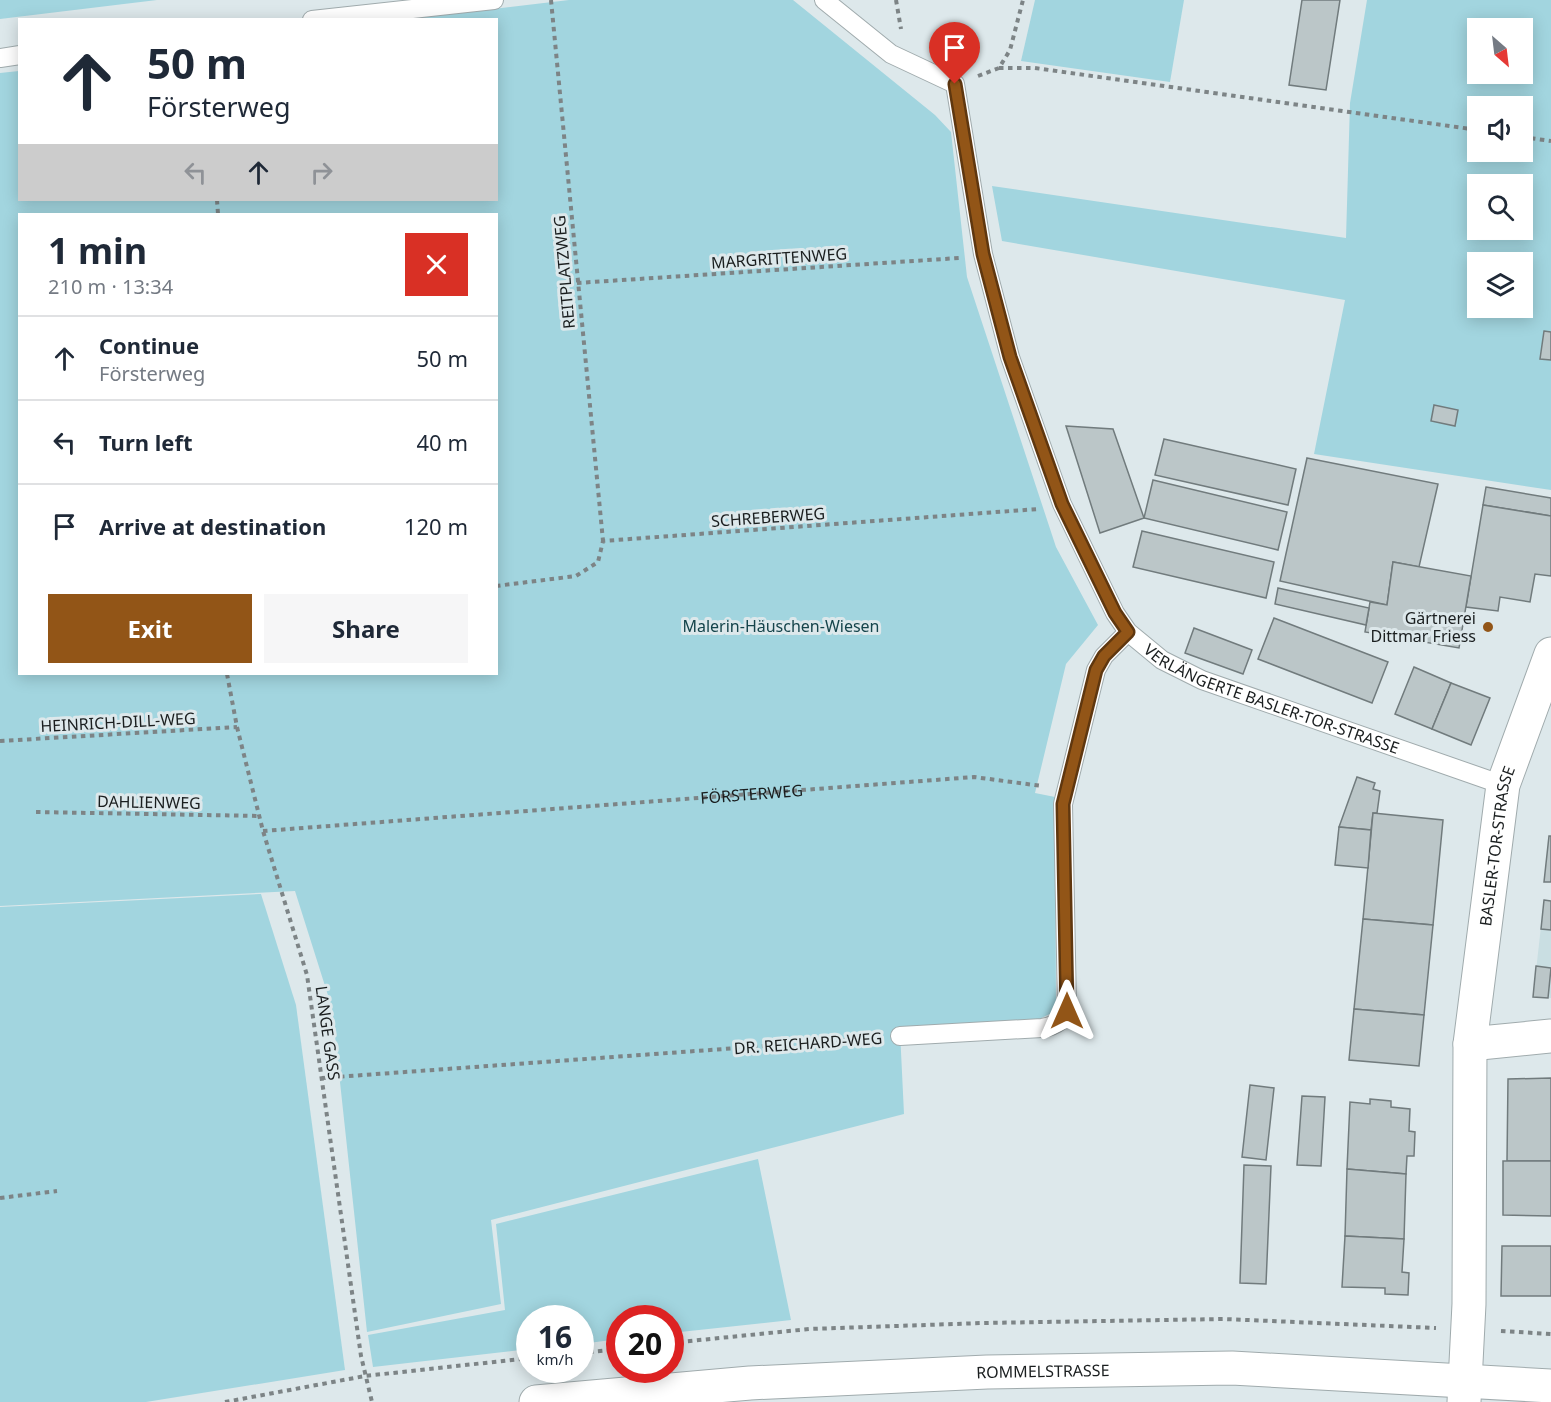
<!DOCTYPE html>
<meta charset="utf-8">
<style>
:root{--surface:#fff;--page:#f6f6f7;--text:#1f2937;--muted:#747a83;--line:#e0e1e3;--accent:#925517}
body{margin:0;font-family:"Noto Sans",sans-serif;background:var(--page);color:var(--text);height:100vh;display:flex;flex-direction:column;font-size:22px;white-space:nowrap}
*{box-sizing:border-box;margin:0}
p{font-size:20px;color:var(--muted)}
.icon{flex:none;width:33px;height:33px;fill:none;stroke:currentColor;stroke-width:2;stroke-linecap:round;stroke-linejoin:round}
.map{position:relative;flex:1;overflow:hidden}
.panel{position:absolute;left:18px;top:213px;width:480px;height:462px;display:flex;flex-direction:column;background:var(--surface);border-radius:0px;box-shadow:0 3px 15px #0003}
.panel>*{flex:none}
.guide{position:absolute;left:18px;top:18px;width:480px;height:183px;border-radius:0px;box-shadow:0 3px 15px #0003;background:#fff;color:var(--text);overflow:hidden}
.needle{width:39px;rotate:152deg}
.fabs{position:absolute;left:1467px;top:18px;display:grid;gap:12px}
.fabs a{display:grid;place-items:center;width:66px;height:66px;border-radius:0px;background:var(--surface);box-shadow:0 3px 15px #0003;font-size:30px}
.speed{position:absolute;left:516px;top:1305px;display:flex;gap:12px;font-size:30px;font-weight:700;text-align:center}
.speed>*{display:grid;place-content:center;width:78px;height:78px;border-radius:50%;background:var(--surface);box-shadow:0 3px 15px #0003;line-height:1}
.speed small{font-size:15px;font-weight:400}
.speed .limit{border:9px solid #d22;background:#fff;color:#111}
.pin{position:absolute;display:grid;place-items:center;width:51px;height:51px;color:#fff;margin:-62px -26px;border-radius:50% 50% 50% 0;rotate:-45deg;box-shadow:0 0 6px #0007}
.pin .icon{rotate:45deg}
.me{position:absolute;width:66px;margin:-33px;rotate:0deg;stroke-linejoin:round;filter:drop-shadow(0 0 4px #0008)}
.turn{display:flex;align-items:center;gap:21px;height:126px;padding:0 30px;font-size:27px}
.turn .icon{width:78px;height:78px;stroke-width:2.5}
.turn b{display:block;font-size:42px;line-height:51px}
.lanes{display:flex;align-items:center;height:57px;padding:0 30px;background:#0003;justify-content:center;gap:30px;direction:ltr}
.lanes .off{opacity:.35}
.round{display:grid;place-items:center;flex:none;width:63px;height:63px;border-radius:0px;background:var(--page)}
.overview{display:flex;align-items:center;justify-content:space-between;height:102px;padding:0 30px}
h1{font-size:36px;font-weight:700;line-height:45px}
.button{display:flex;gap:12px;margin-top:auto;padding:12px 30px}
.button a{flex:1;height:69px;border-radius:0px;background:var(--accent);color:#fff;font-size:24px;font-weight:700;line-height:69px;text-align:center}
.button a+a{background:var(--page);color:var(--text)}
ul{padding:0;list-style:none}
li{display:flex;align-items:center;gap:18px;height:84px;padding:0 30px;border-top:2px solid var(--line)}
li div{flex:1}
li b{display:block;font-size:22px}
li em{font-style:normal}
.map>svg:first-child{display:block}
.built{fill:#c9dee2}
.green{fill:#a2d5df;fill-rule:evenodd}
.building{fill:#bbc6c8;stroke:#717b7d;stroke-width:1.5}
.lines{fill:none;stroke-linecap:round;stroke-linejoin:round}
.service-casing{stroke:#a0abad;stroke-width:20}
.minor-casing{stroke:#a0abad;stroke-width:35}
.secondary-casing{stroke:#a0abad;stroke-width:35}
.path{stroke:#7d8486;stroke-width:4;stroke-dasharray:4.5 4.5;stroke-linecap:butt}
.service{stroke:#fff;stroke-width:18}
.minor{stroke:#fff;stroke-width:33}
.secondary{stroke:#fff;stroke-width:33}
.route-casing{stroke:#5f370f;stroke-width:15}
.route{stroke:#925517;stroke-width:10}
.poi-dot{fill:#925517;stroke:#dde8eb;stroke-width:2}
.labels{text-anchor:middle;stroke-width:6;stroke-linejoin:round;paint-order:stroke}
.street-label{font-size:16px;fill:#1a1e1f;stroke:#dde8eb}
.poi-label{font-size:16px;fill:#1a1e1f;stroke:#dde8eb;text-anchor:end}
.park-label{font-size:16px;fill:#15444b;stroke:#dde8eb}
</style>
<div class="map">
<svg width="1551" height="1402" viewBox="0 0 1551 1402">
<rect width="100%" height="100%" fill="#dde8eb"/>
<path class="built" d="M1544 900 1551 901V998L1533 997Z"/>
<g class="green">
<path d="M0 0H157L0 19Z"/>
<path d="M569 0H793L935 115 951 132 967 277 1056 547 1098 625 1066 664 1035 793 1055 797 1056 1011 1035 1021 900 1031 904 1114 491 1220 501 1304 367 1332 332 1008 295 891 0 906V73L19 71 20 200H496V20L407 19ZM20 214H496V674H20Z"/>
<path d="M1035 0H1184L1170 82 1021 61Z"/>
<path d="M1367 0H1551V490L1314 454 1345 300 1002 241 992 186 1346 238 1350 103ZM1478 28H1522V74H1478ZM1478 106H1522V152H1478ZM1478 184H1522V230H1478ZM1478 262H1522V308H1478Z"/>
<path d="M261 894 296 1005 345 1370 146 1402H0V907Z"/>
<path d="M758 1159 791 1320 671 1333 670 1318H620L619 1339 581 1344 580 1318H530L529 1349 373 1367 368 1335 505 1310 496 1224Z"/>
</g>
<g class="building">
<path d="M1302 0H1340L1326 90 1289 85Z"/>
<path d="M1544 331 1551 332V360L1540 359Z"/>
<path d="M1434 405 1458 410 1455 426 1431 421Z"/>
<path d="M1066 426 1113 429 1144 518 1100 533Z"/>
<path d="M1164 439 1296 469 1288 505 1155 475Z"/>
<path d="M1307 458 1438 484 1419 567 1393 562 1387 605 1280 581Z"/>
<path d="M1153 480 1287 512 1278 550 1144 518Z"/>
<path d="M1486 487 1551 498V516L1483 505Z"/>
<path d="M1483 505 1551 516V576L1535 574 1530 602 1500 597 1498 611 1466 607Z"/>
<path d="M1142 531 1274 562 1266 598 1133 567Z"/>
<path d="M1393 562 1471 576 1459 648 1365 632 1370 602 1387 605Z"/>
<path d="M1278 588 1369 608 1366 625 1275 604Z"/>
<path d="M1274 618 1388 662 1372 703 1258 659Z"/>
<path d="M1194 628 1252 650 1243 674 1185 653Z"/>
<path d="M1414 667 1451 683 1432 729 1395 714Z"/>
<path d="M1451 683 1490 698 1471 745 1432 729Z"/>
<path d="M1357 777 1375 783 1373 789 1380 791 1377 813H1373L1371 830 1339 827Z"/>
<path d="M1373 813 1443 820 1433 925 1363 919Z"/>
<path d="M1339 827 1371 830 1368 868 1335 865Z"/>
<path d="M1549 836H1551V882H1544Z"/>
<path d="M1544 900 1551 901V930L1541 929Z"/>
<path d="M1363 919 1433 925 1424 1015 1354 1009Z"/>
<path d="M1536 966 1551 968 1548 998 1533 997Z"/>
<path d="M1354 1009 1424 1015 1419 1066 1349 1060Z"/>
<path d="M1551 1078V1161H1507L1508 1079Z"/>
<path d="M1250 1085 1274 1088 1266 1160 1242 1157Z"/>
<path d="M1302 1096 1325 1097 1321 1166 1297 1165Z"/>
<path d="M1370 1099 1391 1101V1107L1410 1109 1409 1131 1415 1132 1414 1156H1407L1406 1174 1347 1169 1350 1102 1370 1104Z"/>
<path d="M1503 1161H1551V1216L1503 1215Z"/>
<path d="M1244 1165 1271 1166 1266 1284 1240 1283Z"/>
<path d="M1347 1169 1406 1174 1404 1239 1345 1236Z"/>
<path d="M1345 1236 1404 1239 1402 1272 1409 1273 1408 1295 1385 1294V1288L1342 1287Z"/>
<path d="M1502 1246H1551V1296H1501Z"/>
</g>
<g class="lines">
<defs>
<g id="service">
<path id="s2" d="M824 0 891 54 955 84 983 254 1010 357 1062 504 1115 613 1128 632 1162 660 1202 680 1503 785"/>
<path d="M312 20 494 0"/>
<path d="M0 58 20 55"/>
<path d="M900 1036 1042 1028C1055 1026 1066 1020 1067 1006L1063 804 1096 670 1104 656 1128 632"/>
</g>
<g id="minor">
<path d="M1470 1044 1551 1036"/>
<path id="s3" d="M1464 1402 1469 1304 1470 1044 1503 785 1551 654"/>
</g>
<g id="secondary">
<path id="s4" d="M536 1402 750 1383 987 1372 1232 1368 1551 1386"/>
</g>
</defs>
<use href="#service" class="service-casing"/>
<use href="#minor" class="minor-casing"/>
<use href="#secondary" class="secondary-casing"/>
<g class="path">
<path d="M551 0 603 541"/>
<path d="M896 0 901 29"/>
<path d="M999 68H1035L1478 130"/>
<path d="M978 76 999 68 1010 50 1023 0"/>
<path d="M1522 137 1551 141"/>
<path d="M217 200 218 214"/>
<path d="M577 283 959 258"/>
<path d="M496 586 576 576 598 562 603 541 1038 509"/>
<path d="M227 674 237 727 263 831 307 975 361 1356 372 1402"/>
<path d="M0 741 237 727"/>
<path d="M36 812 260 816"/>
<path id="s1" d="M263 831 974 777 1042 786"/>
<path d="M322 1078 876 1038"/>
<path d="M0 1198 57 1191"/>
<path d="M1501 1331 1551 1334"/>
<path d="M670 1343 809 1329 983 1323 1224 1319 1436 1328"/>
<path d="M580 1353 620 1349"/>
<path d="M225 1402 365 1376 530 1358"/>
</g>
<use href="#service" class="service"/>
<use href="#minor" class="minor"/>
<use href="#secondary" class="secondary"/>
</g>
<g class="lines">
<defs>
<path id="route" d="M955 84 983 254 1010 357 1062 504 1115 613 1128 632 1104 656 1096 670 1063 804 1067 1011"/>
</defs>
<use href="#route" class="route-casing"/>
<use href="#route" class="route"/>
</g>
<circle class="poi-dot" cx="1488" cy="627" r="6"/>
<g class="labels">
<g class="street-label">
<text transform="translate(779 258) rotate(-4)" y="6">MARGRITTENWEG</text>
<text transform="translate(564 272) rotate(-95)" y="6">REITPLATZWEG</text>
<text transform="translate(768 517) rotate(-4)" y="6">SCHREBERWEG</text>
<text dy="6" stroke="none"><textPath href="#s2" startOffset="896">VERLÄNGERTE BASLER-TOR-STRASSE</textPath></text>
<text transform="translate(118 722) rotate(-3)" y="6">HEINRICH-DILL-WEG</text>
<text dy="6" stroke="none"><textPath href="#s1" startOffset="490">FÖRSTERWEG</textPath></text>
<text transform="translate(149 802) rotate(1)" y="6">DAHLIENWEG</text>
<text dy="6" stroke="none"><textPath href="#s3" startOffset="558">BASLER-TOR-STRASSE</textPath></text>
<text transform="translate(328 1033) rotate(82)" y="6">LANGE GASS</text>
<text transform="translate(808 1043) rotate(-4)" y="6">DR. REICHARD-WEG</text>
<text dy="6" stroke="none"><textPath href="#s4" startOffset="508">ROMMELSTRASSE</textPath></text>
</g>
<g class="poi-label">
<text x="1476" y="624">Gärtnerei<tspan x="1476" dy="18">Dittmar Friess</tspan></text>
</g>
<g class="park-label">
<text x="781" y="632">Malerin-Häuschen-Wiesen</text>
</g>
</g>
</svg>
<div class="fabs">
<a><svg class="needle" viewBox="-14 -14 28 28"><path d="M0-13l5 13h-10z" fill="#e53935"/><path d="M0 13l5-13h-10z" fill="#747a83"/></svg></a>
<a><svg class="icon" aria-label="sound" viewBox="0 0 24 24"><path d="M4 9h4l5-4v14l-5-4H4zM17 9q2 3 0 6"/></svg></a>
<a><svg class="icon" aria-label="search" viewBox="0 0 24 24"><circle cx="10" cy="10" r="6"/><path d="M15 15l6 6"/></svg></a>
<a><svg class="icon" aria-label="layers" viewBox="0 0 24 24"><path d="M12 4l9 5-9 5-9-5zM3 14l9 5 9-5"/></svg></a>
</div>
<div class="speed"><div>16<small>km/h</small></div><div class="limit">20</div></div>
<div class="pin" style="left:955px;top:84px;background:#d93025"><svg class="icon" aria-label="arrive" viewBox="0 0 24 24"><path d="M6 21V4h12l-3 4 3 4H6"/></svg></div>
<svg class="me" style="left:1067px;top:1011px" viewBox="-20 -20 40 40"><path d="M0-17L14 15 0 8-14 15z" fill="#925517" stroke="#fff" stroke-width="4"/></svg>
<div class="guide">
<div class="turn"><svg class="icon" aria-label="ahead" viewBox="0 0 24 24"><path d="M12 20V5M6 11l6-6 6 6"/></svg><div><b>50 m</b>Försterweg</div></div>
<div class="lanes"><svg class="icon off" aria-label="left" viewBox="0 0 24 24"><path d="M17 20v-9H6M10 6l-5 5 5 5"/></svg><svg class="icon" aria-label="ahead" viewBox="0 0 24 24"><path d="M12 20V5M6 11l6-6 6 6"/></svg><svg class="icon off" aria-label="right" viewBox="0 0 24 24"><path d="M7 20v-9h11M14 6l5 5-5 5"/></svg></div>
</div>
<section class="panel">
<div class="overview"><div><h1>1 min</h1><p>210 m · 13:34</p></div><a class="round" style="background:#d93025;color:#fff"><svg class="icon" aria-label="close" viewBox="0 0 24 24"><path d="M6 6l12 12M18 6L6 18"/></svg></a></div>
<ul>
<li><svg class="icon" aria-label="ahead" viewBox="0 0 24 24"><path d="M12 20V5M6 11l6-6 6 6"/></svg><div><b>Continue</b><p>Försterweg</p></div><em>50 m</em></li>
<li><svg class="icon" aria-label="left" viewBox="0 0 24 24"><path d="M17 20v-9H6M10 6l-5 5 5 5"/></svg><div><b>Turn left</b></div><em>40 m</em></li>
<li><svg class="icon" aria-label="arrive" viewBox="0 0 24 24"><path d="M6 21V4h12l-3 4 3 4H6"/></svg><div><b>Arrive at destination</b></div><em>120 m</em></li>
</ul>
<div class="button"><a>Exit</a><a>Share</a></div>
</section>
</div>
